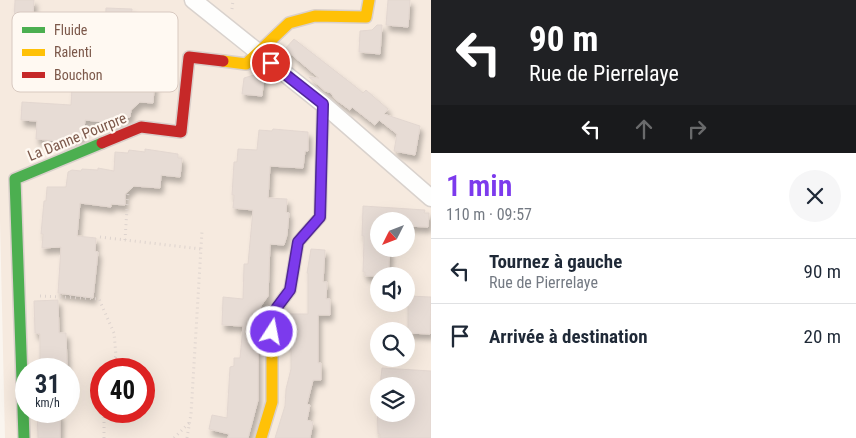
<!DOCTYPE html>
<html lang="fr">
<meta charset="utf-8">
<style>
:root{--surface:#fff;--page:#f6f6f7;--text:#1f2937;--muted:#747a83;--line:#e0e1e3;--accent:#7c3aed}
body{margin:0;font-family:"Roboto Condensed",sans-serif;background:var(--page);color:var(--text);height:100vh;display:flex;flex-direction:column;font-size:19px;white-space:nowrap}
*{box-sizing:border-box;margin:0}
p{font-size:16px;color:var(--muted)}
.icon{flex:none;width:28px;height:28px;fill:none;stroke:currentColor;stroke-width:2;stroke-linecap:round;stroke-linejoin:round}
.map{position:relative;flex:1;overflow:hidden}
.drawer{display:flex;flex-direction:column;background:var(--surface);width:425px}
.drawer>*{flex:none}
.top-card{background:#202124;color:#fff;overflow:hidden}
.needle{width:32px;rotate:228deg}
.tools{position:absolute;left:370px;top:212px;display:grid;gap:10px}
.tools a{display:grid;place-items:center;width:45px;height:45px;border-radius:50%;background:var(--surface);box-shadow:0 5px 20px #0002;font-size:25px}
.speed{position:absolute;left:15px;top:358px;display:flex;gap:10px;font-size:25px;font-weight:700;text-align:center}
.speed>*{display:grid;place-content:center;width:65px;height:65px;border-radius:50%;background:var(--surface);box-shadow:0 5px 20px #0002;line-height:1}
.speed small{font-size:12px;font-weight:400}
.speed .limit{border:8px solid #d22;background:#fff;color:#111}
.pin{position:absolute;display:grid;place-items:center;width:42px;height:42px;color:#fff;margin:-21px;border:2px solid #fff;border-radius:50%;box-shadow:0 1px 5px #0007}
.me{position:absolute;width:55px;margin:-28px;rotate:11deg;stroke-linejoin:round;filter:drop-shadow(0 0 4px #0008)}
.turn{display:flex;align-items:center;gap:18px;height:105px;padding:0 15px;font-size:22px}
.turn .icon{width:65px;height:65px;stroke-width:2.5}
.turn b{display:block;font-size:35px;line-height:42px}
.lanes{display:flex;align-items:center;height:48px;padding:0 15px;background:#0003;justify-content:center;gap:25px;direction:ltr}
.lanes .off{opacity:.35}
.round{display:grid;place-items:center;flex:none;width:52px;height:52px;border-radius:26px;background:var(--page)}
.overview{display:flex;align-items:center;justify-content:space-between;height:85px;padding:0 15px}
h1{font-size:30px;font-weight:600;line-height:38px;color:var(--accent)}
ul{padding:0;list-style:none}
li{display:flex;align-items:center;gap:15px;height:65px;padding:0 15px;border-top:1px solid var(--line)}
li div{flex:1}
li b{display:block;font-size:19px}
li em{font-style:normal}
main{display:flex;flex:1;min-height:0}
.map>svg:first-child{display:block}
.residential{fill:#f6eadf;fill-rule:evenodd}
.building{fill:#e7dcd5;stroke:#e3d7d0;filter:url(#shadow)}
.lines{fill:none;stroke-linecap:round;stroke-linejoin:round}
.street-casing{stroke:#d9d2cd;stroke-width:19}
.fast-casing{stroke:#dad0cb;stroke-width:14}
.slow-casing{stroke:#dad0cb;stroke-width:14}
.jam-casing{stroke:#dad0cb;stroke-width:14}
.path{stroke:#ddd3ce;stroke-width:3;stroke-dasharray:1 4;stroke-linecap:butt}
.street{stroke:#fefefd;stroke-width:16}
.fast{stroke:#4caf50;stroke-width:11}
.slow{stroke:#ffc107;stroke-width:11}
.jam{stroke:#c62828;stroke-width:11}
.route-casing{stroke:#51269a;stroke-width:12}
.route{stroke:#7c3aed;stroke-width:9}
.labels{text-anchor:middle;stroke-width:4.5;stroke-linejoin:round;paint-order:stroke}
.street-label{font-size:15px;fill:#7c584a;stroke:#fff9f2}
.key{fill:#fff9f2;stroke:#d8c9c0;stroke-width:1}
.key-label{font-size:14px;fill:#7c584a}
</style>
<main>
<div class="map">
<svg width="431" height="438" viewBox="0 0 431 438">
<defs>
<filter id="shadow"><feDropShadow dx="3" dy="5.5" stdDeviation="2.5" flood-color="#0004"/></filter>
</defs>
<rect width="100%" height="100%" fill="#faf5ef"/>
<path class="residential" d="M0 0H431V438H5L0 220ZM379 221H406V249H379ZM379 276H406V304H379ZM379 331H406V359H379ZM26 369H69V411H26ZM101 369H144V411H101ZM379 386H406V414H379Z"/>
<g class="building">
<path d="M15 0H34L32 25 14 24Z"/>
<path d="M388 0H410L408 27 386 25Z"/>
<path d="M106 8 132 9 131 32 105 29Z"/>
<path d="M377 25H382L380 54 359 52 360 31 372 30Z"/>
<path d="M123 34 158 38 153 103 140 102 131 110 130 117 116 121 115 123 85 120 83 136 75 139H69V142L36 139 37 121 21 120 22 102 71 105 72 87 86 88V85L110 86 119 79Z"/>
<path d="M294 39 356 87 363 93 366 90 388 109 384 114 420 126 415 155 394 151 397 134 379 120 375 125 352 107 350 110 335 99 331 93 325 91 309 77 319 78 285 49Z"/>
<path d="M254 75H264L262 96 242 94 244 78Z"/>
<path d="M273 129 308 132V151H305L303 168 270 166 268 198 287 199 286 212 289 213 287 235 284 245 270 244 268 296 261 306 258 314V400L248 438H228L229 434 209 429 212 415 227 418 230 367 234 366V358H240L243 326 222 325 223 297 243 299 244 264H248L253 210 233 208 234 195H232L234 162H237L238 149 257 150 259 130 272 131Z"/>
<path d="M145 149 178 154V158H182L180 177 161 175 160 188 134 186 125 194V205L111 204V207L80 203 77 236 96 238 95 251 98 252 93 298 58 293 61 247 42 248 43 234H41L44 201H46L47 187H66L68 172 72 170 81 171 82 169 98 170V168L114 171 115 152 128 153 129 150 145 152Z"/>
<path d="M363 206 425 210 424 213H429L428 227 406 226V221H379V249H390L388 276H365V272H363L364 241V236H362Z"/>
<path d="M311 249 325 250 323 282H327L326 299H330V315H318V363H321V380H313L307 404 310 405 307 420 313 422 310 438H275L285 406 286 389 291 369V343L286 344V319L289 314H308V273H307Z"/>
<path d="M408 296 431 297 430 334 408 333Z"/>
<path d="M58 300 59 333H66L67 365H63V369H40V334L35 333 34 301Z"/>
<path d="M382 368 431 371V438H380V434H378L377 403 379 404V414H406V386H380Z"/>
<path d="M37 411H58V415H60V438H38Z"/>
</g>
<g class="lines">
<defs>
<path id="street" d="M193 0 323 104 431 198"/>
<g id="fast">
<path d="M321 178 323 104"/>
<path d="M24 438 15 179 102 143"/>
</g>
<g id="slow">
<path d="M223 61 246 64 289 23 315 16 366 17 369 0"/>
<path d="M261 438 272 402V314L290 290 298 242 320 217 321 178"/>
</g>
<path id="jam" d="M102 143 141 127 181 132 189 57 223 61"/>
</defs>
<use href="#street" class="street-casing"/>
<use href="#fast" class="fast-casing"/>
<use href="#slow" class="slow-casing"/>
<use href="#jam" class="jam-casing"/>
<g class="path">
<path d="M232 9 233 0"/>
<path d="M100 237 201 249"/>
<path d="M125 240 128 193"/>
<path d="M40 296 99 299 114 333 116 356 110 369"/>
<path d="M104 438V411"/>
<path d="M174 438 189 423"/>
<path d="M187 438 191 414 202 231"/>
</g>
<use href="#street" class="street"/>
<use href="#fast" class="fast"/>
<use href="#slow" class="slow"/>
<use href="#jam" class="jam"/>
</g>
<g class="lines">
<defs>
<path id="route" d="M271 63 323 104 320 217 298 242 290 290 272 314V332"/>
</defs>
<use href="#route" class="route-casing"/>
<use href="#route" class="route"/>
</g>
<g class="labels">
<g class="street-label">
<text transform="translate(77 137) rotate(-22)" y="5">La Danne Pourpre</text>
</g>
</g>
<rect x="12" y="12" width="166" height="80" rx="8" class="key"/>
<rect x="22" y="27" width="23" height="6" fill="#4caf50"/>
<rect x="22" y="49" width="23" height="7" fill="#ffc107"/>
<rect x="22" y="72" width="23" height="6" fill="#c62828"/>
<g class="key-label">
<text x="54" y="35">Fluide</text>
<text x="54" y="57">Ralenti</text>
<text x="54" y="80">Bouchon</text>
</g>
</svg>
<div class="tools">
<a><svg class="needle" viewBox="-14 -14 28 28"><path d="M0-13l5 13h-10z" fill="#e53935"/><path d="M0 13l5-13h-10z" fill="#747a83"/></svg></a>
<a><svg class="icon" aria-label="sound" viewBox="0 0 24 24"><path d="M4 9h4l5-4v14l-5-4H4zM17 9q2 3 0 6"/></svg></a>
<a><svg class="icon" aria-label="search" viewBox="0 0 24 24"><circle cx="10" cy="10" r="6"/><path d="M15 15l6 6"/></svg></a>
<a><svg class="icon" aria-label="layers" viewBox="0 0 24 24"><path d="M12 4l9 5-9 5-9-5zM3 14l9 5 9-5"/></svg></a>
</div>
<div class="speed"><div>31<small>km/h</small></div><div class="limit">40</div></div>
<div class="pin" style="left:271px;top:63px;background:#d93025"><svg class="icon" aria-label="arrive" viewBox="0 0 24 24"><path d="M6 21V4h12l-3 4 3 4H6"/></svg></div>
<svg class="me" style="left:272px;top:332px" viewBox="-20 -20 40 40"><circle r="17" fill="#7c3aed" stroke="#fff" stroke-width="3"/><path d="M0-11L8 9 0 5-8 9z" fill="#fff"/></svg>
</div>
<section class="drawer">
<div class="top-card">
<div class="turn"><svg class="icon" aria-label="left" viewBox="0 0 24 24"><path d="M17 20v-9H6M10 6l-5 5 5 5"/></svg><div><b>90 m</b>Rue de Pierrelaye</div></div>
<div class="lanes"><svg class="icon" aria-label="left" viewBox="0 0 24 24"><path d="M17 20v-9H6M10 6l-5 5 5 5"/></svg><svg class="icon off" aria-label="ahead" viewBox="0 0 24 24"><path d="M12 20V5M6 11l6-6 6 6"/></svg><svg class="icon off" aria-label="right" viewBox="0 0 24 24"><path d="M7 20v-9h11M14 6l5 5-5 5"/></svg></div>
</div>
<div class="overview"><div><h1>1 min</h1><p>110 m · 09:57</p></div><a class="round"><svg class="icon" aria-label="close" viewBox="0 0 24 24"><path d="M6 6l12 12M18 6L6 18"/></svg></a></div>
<ul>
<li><svg class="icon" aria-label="left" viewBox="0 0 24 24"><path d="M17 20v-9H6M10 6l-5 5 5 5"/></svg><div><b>Tournez à gauche</b><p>Rue de Pierrelaye</p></div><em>90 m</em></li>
<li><svg class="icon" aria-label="arrive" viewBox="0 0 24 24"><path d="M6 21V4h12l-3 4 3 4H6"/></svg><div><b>Arrivée à destination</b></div><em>20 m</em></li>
</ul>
</section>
</main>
